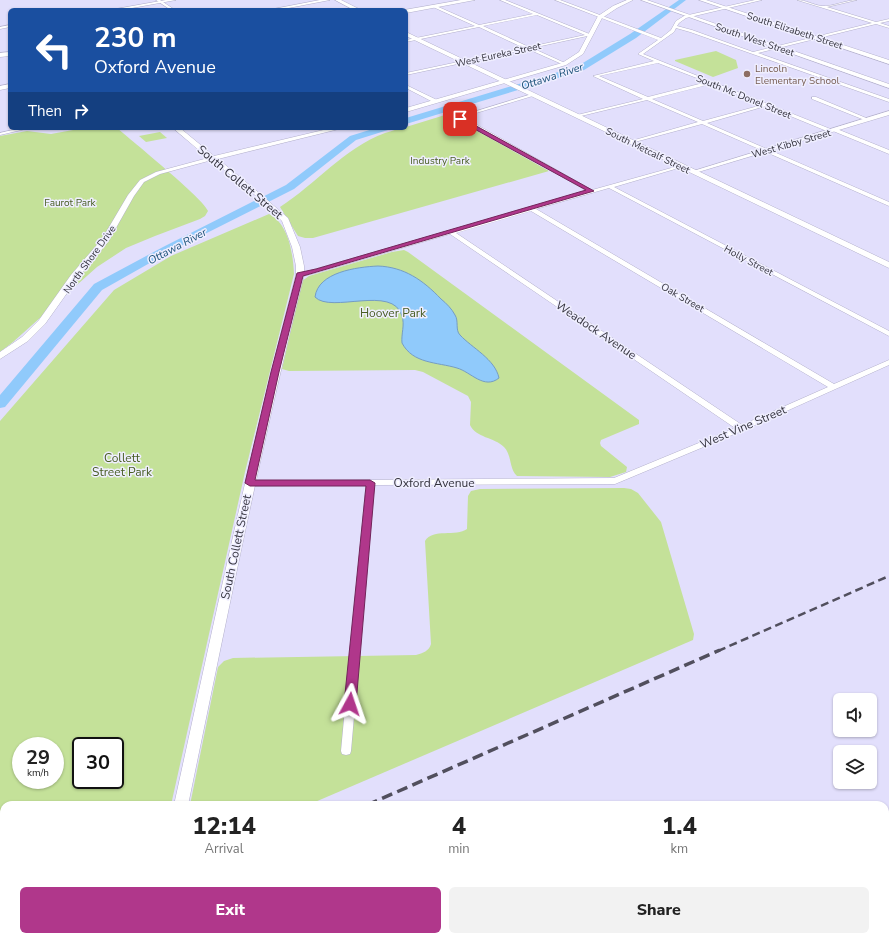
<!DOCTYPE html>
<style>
:root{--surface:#fff;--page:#f2f2f2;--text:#222;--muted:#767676;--accent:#b0378b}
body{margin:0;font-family:"Nunito Sans",sans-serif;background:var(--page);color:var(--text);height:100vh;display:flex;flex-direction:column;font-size:15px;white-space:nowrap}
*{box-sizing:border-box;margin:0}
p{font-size:13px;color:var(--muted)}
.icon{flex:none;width:22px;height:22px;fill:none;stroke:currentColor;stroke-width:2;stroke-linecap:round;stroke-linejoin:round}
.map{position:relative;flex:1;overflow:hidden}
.panel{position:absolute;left:0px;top:801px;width:889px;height:140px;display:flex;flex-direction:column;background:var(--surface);border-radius:12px 12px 0 0;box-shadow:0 1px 3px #0004}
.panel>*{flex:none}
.top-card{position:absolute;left:8px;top:8px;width:400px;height:122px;border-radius:6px;box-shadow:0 1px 3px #0004;background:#1a4fa0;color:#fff;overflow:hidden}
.controls{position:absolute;left:833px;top:693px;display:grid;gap:8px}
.controls a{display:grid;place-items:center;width:44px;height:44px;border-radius:6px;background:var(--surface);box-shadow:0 1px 3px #0004;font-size:20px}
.speed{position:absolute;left:12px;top:737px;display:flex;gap:8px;font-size:20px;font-weight:700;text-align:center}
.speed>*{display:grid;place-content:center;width:52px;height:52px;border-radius:50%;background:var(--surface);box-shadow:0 1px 3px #0004;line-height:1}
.speed small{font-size:10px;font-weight:400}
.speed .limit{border:2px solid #111;border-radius:6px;background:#fff;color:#111}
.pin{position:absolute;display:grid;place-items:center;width:34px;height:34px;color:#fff;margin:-17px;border-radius:8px;box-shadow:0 2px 6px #0006}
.me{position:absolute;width:44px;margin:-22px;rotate:5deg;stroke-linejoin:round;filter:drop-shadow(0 0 3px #0008)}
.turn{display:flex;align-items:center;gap:14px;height:84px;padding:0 20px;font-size:18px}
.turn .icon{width:52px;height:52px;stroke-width:2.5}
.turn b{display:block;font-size:28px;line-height:34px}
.then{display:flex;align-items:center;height:38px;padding:0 20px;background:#0003;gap:8px;font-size:15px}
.eta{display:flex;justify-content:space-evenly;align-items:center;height:68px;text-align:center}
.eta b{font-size:24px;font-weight:800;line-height:28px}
.cta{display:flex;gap:8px;margin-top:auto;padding:8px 20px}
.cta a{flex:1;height:46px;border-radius:6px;background:var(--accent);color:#fff;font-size:16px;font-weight:800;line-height:46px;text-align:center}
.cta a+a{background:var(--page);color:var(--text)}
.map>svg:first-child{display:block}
.green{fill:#c4e199;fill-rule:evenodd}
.water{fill:#90cafb;stroke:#759dc3}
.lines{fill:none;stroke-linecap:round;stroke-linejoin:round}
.river{fill:#90cafb;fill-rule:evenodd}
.minor-casing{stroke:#b4b1cc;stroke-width:1}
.tertiary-casing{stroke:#b4b1cc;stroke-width:1}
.secondary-casing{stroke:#b4b1cc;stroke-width:1}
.primary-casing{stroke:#b4b1cc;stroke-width:1}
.minor{fill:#fff;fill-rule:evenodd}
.tertiary{fill:#fff;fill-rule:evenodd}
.secondary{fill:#fff;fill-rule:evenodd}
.primary{fill:#fff;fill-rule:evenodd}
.rail-far1{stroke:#514f5d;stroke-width:2.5;stroke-dasharray:8 4.5;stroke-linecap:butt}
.rail{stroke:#514f5d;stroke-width:3.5;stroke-dasharray:11 5.5;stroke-linecap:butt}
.route{fill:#b0378b;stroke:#72245a}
.education-dot{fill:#8d6e63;stroke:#efeeff;stroke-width:1.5}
.labels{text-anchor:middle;stroke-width:3;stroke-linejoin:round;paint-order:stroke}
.far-street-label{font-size:10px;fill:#35343f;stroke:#efeeff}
.far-education-label{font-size:10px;fill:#785e54;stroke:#efeeff;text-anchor:start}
.far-park-label{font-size:10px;fill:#485d23;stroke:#efeeff}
.far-water-label{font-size:11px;font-style:italic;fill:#1b5179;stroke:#efeeff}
.street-label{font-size:12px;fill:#35343f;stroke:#efeeff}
.park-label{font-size:12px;fill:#485d23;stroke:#efeeff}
</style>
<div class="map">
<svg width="889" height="941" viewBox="0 0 889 941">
<rect width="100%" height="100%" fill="#e2dffc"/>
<g class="green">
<path d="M716 51 736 60 738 68 713 77 675 61V60Z"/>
<path d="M445 115 452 117 549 171 313 238H305L298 236 280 207C316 184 344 148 385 133 392 131 399 128 406 128V127Z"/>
<path d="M84 128H117C131 140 205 200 208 211L205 216 200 219 155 236 126 248 97 267 13 342 0 352V136L27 131 51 134Z"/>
<path d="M160 132 167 138 146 142 139 136Z"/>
<path d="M269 214C289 224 293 254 294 274L245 472 171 805H4V917L0 919V421L114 290 171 256ZM21 746H55V780H21ZM81 746H115V780H81Z"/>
<path d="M404 250 408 252 639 420V424L601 440 600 443 601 446 627 467 626 472 610 477 517 476C509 469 512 455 504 447 494 437 476 438 470 425L471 402 468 396 423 372 415 370 289 371 282 369 302 281 309 276 392 252Z"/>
<path d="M480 489 624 488 631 489 638 493 661 522 694 634 693 640 308 805H190L218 667 224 661 233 658 416 655C423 653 429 651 431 644L425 541C433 528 456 537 467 529L468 496 471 491Z"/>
</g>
<path class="water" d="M378 266C404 267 423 280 441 299 446 303 452 309 455 315 459 321 455 330 460 335 472 348 495 359 499 378 484 390 471 372 457 368 437 362 413 364 402 343 401 334 405 325 402 316 393 284 331 314 315 297 318 272 357 267 378 266Z"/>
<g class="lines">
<g class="river">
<path d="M679 0H686L636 38 584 70 406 124V118L578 66 630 34Z"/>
<path d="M376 128H390L388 130 356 140 294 189 171 251 102 290 5 407 0 408V395L94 284 163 247 286 185 350 136Z"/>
</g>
<defs>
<g id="minor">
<path d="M156 0H160L175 10H171Z"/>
<path d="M500 0H505L592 35 532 48 565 63V65H564L528 49 406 75V73L524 48 479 27 406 42V40L475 26 433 7 434 5 479 25 533 14ZM537 15 585 35 529 47 483 26Z"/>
<path d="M555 0H560L661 38 671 30 676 21 684 16 755 0H762L686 18 679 23 677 26 692 30 753 52 872 23 797 0C806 0 813 5 822 6 832 7 846 0 857 0L827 7 876 22 889 19V21L880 23 889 26V28L876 24 758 53 889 99V102L690 32 676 28 674 32 643 54 833 130 837 129 889 150V154L833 131 829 132 766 106 707 123 889 202V206L702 124 631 143V141L698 122 647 100 577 117V115L643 99 593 76 654 61 638 54 658 40ZM658 63 707 82 648 97 599 76ZM711 84 762 105 703 121 652 99Z"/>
<path d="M406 85 437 100V101L433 102 406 88Z"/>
<path d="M532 94 536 95 463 117 592 190 682 165V167L614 187 889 331V336L609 188 536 209 834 384 889 360V365L744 430 615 484 374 485 351 751 350 754 346 755 342 754 341 751 366 485 250 486 246 483 247 481 614 478 735 428 450 234 319 272 300 277 297 275 298 274 587 191 457 117ZM531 211 828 387 742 425 456 233Z"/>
<path d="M812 97H816L871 120 867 121 812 99Z"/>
<path d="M21 128H30L0 135V133Z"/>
</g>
<g id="tertiary">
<path d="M166 0H176L121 10H110Z"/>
<path d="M320 0H330L278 10H268Z"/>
<path d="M627 0H633L617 8 602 18 583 54 566 65 406 112V108L562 63 579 52 598 16 613 6Z"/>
<path d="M641 0H647L889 84V88Z"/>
<path d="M699 0H706L889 60V64Z"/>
<path d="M10 25V27L0 29V27Z"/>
<path d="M10 52V56L0 57V53Z"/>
<path d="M889 111V115L695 173 690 172Z"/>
<path d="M173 128H180L214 156 332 128H343L218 159 259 193 288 218 300 247 304 266V275C260 450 225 628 188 805H174C213 628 250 450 296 275V266L292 247 282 221 255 195 212 160 160 174 144 182 134 196 108 242 77 279 45 324 28 341 0 359V352L22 337 39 320 71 275 102 239 128 195 140 180 156 172 208 158Z"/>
<path d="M144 937H160L159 941H143Z"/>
</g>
<g id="secondary">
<path d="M335 0H341L361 10H354Z"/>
<path d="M406 32 889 262V268L406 36Z"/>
</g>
<g id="primary">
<path d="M461 0H475L406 13V10H404Z"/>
<path d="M10 84V88L0 90V86Z"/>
</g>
</defs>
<use href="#minor" class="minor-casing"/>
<use href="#tertiary" class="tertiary-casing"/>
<use href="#secondary" class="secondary-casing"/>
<use href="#primary" class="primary-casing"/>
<use href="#minor" class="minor"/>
<use href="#tertiary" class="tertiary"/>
<use href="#secondary" class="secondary"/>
<use href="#primary" class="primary"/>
<path class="rail-far1" d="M718 651 889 576"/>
<g class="rail">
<path d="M367 805 720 650"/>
<path d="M40 941 49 937"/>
</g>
</g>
<path class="route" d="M460 117 594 191 303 276 279 372 255 480H370L375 483 356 704 354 707 350 708 346 707 344 704 366 486H250L245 483 271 372 297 273 316 269 586 190 458 120 457 119Z"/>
<circle class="education-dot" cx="747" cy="74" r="4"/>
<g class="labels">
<g class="far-street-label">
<text transform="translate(795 30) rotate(18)" y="4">South Elizabeth Street</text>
<text transform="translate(755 39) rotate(19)" y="4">South West Street</text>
<text transform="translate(498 54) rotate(-12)" y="4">West Eureka Street</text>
<text transform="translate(744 96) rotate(22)" y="4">South Mc Donel Street</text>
<text transform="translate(791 143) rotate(-16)" y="4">West Kibby Street</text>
<text transform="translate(648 150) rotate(26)" y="4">South Metcalf Street</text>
<text transform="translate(89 259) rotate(-54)" y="4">North Shore Drive</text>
<text transform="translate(749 260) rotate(28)" y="4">Holly Street</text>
<text transform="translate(683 297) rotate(30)" y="4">Oak Street</text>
</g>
<g class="far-education-label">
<text x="755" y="72">Lincoln<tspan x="755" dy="12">Elementary School</tspan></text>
</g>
<g class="far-park-label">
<text x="440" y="164">Industry Park</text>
<text x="70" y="206">Faurot Park</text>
</g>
<g class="far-water-label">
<text transform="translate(552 76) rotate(-18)" y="4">Ottawa River</text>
<text transform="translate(177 246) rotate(-28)" y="4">Ottawa River</text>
</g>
<g class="street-label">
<text transform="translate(240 182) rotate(40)" y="4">South Collett Street</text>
<text transform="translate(596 330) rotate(34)" y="4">Weadock Avenue</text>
<text transform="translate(743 427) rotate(-23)" y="4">West Vine Street</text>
<text x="434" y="487">Oxford Avenue</text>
<text transform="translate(236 547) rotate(-78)" y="4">South Collett Street</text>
</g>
<g class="park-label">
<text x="393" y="317">Hoover Park</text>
<text x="122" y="462">Collett<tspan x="122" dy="14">Street Park</tspan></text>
</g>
</g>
</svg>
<div class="controls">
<a><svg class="icon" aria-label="sound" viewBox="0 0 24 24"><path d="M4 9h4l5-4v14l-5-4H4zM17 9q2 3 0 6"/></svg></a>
<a><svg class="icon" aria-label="layers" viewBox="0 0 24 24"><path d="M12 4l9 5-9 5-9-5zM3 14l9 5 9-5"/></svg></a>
</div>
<div class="speed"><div>29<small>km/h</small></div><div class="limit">30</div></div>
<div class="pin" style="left:460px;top:119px;background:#d93025"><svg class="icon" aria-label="arrive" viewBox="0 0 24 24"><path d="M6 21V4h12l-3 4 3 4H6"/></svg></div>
<svg class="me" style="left:350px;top:704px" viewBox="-20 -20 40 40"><path d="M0-17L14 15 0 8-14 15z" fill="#b0378b" stroke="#fff" stroke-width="4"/></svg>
<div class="top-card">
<div class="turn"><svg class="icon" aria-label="left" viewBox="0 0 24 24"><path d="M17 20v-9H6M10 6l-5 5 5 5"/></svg><div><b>230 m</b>Oxford Avenue</div></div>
<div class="then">Then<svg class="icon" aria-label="right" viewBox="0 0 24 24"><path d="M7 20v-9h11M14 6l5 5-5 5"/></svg></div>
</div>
<section class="panel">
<div class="eta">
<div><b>12:14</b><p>Arrival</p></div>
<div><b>4</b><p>min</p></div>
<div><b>1.4</b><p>km</p></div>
</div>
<div class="cta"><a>Exit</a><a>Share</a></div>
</section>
</div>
